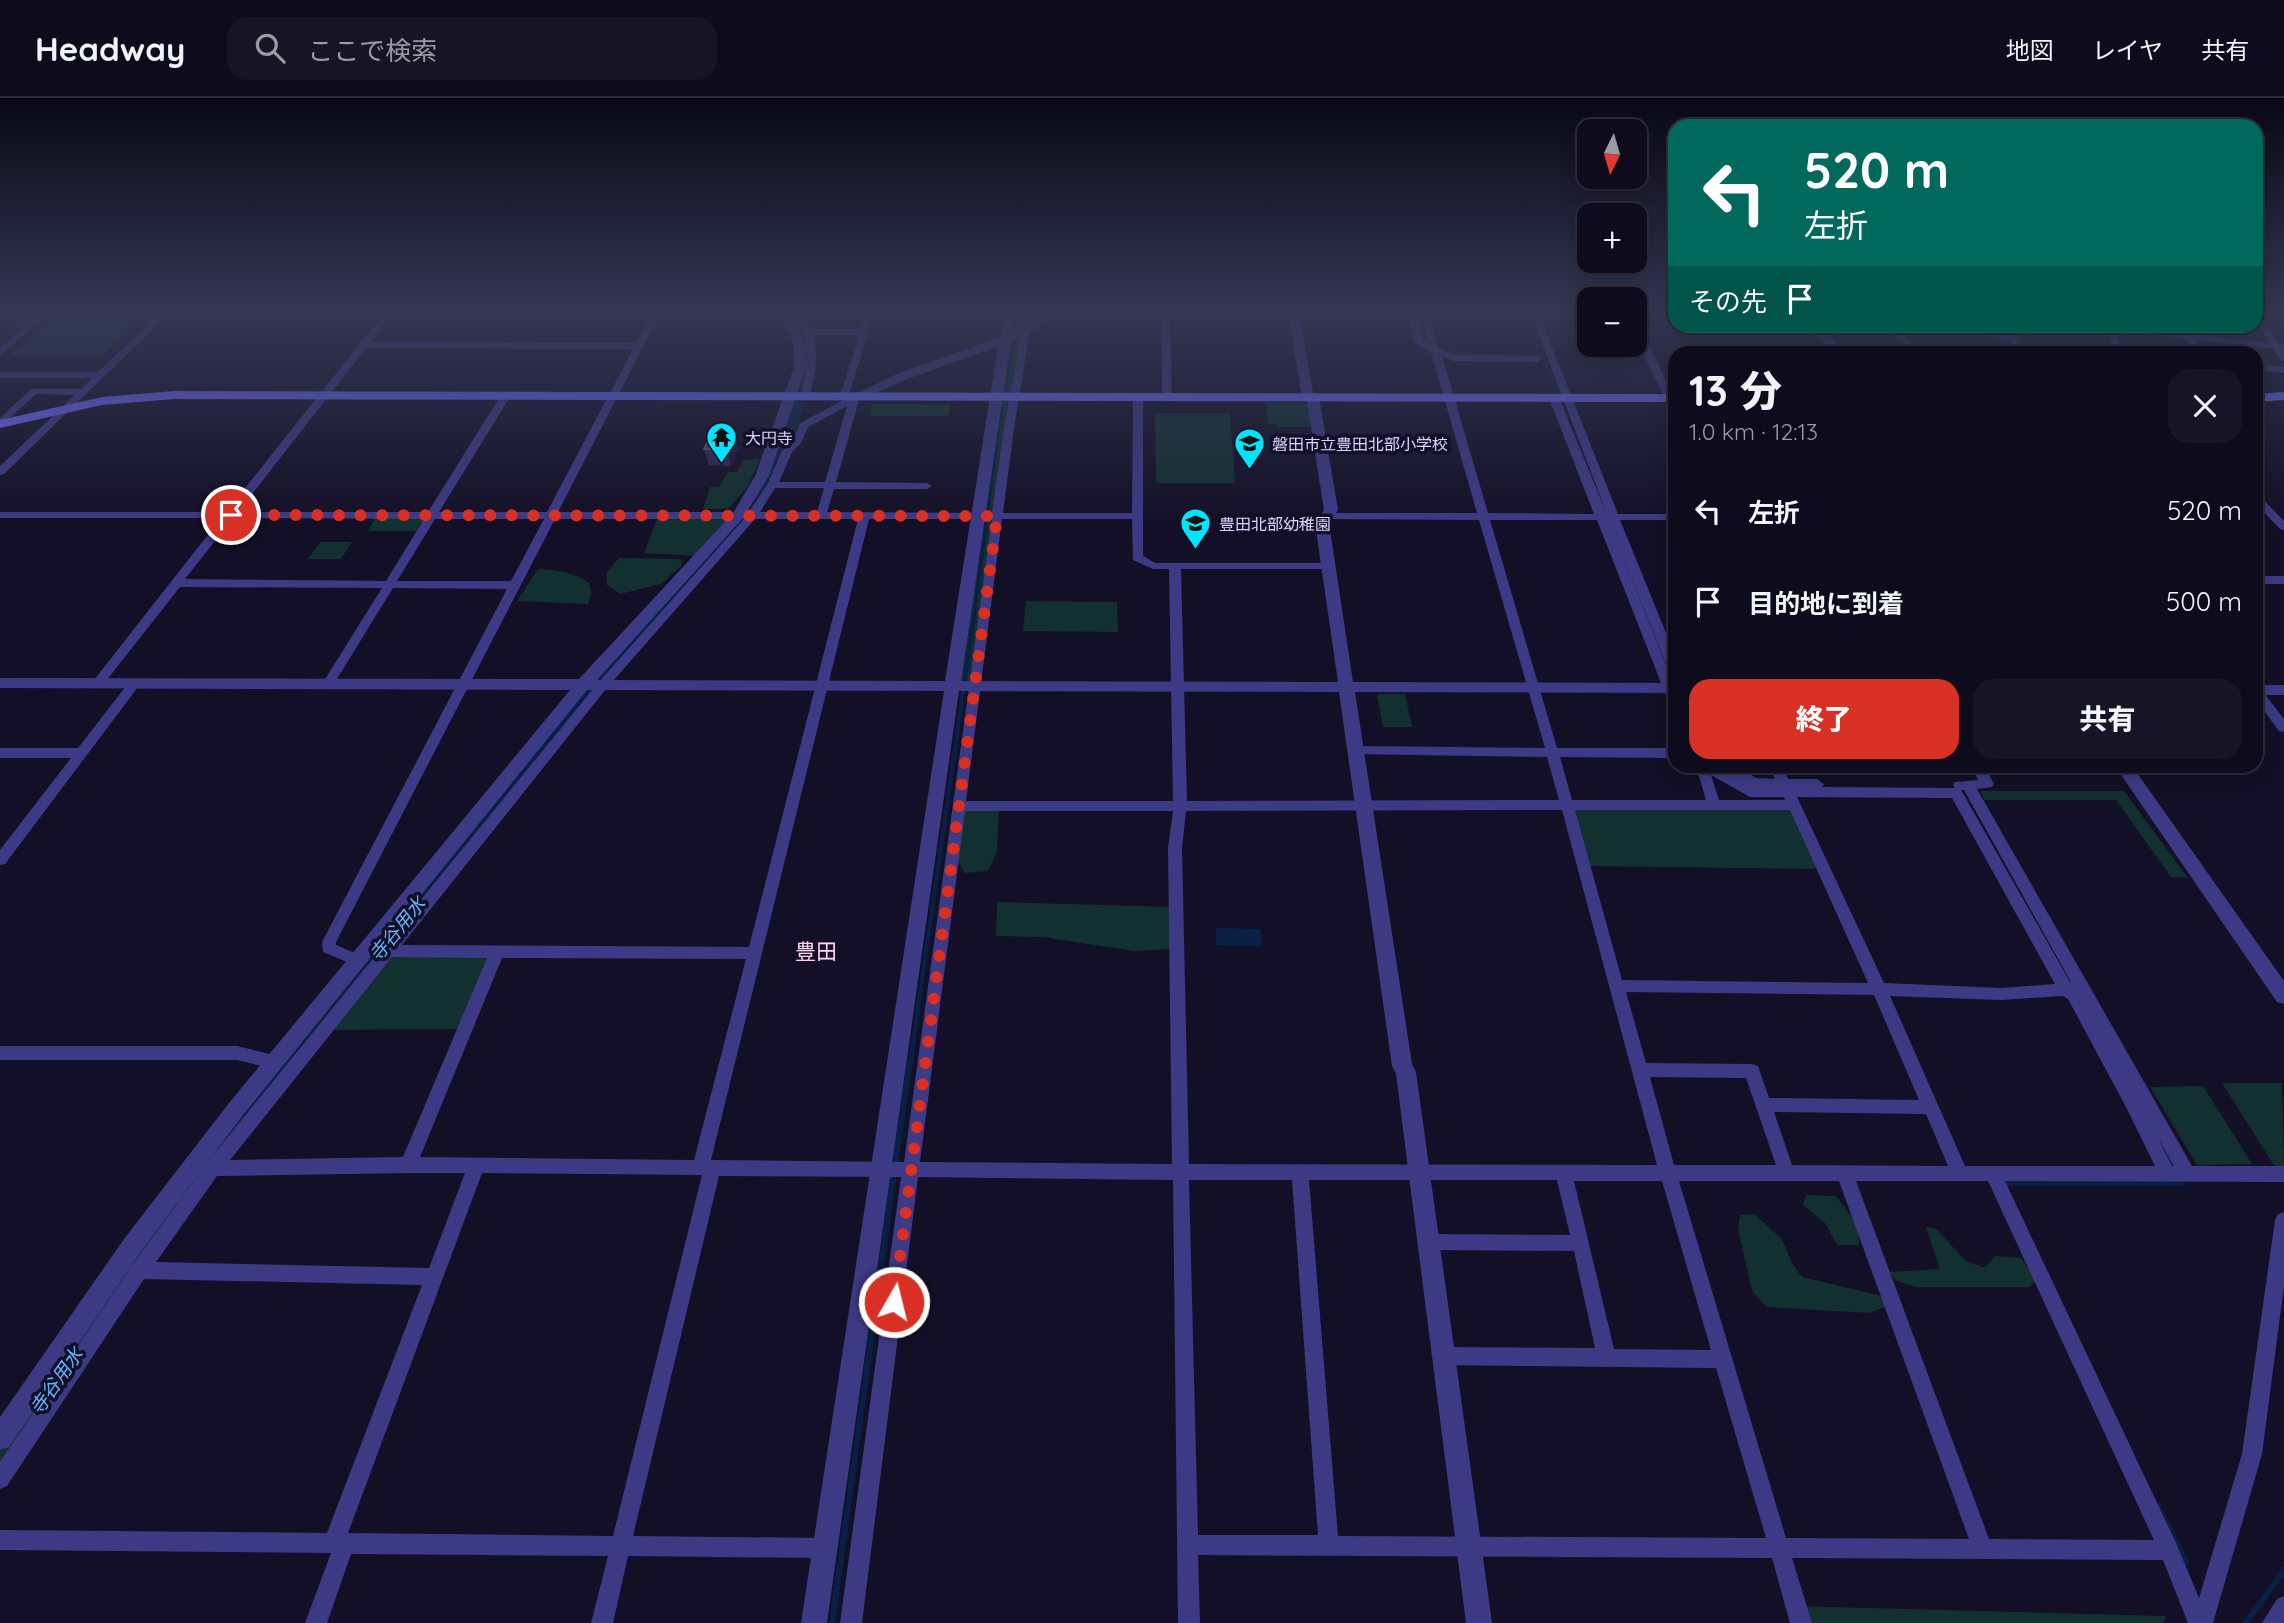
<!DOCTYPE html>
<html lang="ja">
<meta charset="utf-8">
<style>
:root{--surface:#0e0b1c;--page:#171425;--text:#f1f3f6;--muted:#9b9ba3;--line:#2e2b3b;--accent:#d93025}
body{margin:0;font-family:Quicksand,"Noto Sans JP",sans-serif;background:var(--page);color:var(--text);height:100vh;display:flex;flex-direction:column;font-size:26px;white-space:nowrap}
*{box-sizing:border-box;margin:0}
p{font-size:23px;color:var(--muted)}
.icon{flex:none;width:38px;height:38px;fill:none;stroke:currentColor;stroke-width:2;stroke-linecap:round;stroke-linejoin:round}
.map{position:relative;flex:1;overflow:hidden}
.details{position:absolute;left:1668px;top:248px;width:595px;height:427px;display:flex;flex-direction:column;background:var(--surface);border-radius:21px;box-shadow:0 4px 18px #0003,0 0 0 2px var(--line)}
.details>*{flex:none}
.top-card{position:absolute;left:1668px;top:21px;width:595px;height:214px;border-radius:21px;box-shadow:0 4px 18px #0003,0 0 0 2px var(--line);background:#00695c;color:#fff;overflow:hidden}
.needle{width:46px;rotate:185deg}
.buttons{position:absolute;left:1577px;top:21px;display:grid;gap:14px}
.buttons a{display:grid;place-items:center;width:70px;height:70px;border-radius:14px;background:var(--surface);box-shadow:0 4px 18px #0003,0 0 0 2px var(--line);font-size:35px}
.pin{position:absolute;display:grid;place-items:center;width:60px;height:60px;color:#fff;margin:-30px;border:4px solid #fff;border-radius:50%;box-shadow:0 2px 7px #0007}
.me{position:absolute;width:77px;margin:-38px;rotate:8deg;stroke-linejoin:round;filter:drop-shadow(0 0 5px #0008)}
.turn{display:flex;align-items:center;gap:24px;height:147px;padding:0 21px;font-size:32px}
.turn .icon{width:91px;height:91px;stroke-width:2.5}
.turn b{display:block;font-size:49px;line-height:60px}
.then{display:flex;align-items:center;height:66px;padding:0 21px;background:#0003;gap:14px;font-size:26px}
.round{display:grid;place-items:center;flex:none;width:74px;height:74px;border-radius:21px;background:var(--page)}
.overview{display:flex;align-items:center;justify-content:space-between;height:119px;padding:0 21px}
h1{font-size:42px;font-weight:800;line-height:52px}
.button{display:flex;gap:14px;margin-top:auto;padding:14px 21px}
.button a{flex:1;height:80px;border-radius:21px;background:var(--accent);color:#fff;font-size:28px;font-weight:800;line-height:80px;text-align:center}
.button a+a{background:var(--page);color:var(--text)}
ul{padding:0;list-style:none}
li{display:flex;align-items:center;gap:21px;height:91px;padding:0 21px}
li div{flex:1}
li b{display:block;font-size:26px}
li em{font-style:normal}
header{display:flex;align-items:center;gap:42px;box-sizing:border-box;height:98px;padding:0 35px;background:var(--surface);border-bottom:2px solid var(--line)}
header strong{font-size:33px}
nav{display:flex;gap:38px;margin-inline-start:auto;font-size:24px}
.search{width:490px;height:63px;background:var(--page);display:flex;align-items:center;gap:18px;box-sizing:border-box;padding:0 24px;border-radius:21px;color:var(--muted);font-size:26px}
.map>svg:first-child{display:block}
.green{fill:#12302f}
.water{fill:#0a1f44}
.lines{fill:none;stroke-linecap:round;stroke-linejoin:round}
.stream-far2{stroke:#0a1f44;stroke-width:3.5}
.stream-far1{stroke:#0a1f44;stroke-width:4.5}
.stream{stroke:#0a1f44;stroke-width:6}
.river{fill:#0a1f44;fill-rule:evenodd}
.minor{fill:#3d3a85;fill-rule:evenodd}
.tertiary{fill:#3d3a85;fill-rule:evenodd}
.secondary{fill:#6f6bff;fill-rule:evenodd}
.wall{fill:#312854}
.shaded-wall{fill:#1d163a}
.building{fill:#433a66;stroke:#5a527e;stroke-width:2}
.route{stroke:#d93025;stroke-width:12;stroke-dasharray:0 21.6}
.labels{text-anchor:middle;stroke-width:7;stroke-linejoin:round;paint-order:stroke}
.far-poi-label{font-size:16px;fill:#d9d4ff;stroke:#130f26;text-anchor:start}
.water-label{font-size:19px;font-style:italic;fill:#62b6ff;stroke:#130f26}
.quarter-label{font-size:21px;fill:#ffd6f0;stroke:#130f26}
</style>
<header>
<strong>Headway</strong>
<div class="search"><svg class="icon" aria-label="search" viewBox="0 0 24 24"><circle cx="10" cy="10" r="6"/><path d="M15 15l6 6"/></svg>ここで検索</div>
<nav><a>地図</a><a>レイヤ</a><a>共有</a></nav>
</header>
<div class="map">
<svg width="2284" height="1525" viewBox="0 0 2284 1525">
<rect width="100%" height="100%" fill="#130f26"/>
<g class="green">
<path d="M60 214H148L102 258H10Z"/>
<path d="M783 214H796C804 226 810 238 812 253 816 288 775 377 756 408L382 858 497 853 467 931 323 932 213 1070 0 1383V1341L299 933 754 393 801 253 793 228Z"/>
<path d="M1009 214H1027L975 588H952Z"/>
<path d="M1266 305H1308L1311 329H1278L1277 326H1268Z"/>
<path d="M872 306H951L949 318H870Z"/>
<path d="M1155 315H1230L1235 385H1156Z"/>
<path d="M760 361 748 388 728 411H703L710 389H719L728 374H737L744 362Z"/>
<path d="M658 419H732L697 458 644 455Z"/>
<path d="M375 420 424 421 416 433H368Z"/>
<path d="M320 444H352L341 461H308Z"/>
<path d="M619 460 681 461 682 467 661 486 620 496 607 487V474Z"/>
<path d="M538 471C557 472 574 474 589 485L591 496 588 506 517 503Z"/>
<path d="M1026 503 1117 504 1118 534 1023 533Z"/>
<path d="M1377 596H1405L1412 629H1383Z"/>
<path d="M1980 693H2124L2188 780 2171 779 2116 702H1985Z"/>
<path d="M1792 707 1823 771 1583 768 1567 711Z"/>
<path d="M971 708 999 710 997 754 988 773 965 775 954 757 960 714Z"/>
<path d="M997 804 1173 809V851L1134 853 1043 839 996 838Z"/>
<path d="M2222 985H2282L2284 1069H2275Z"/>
<path d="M2203 988 2252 1066 2197 1067 2150 989Z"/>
<path d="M1806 1097 1836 1098 1859 1129V1147H1837L1825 1125 1803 1107Z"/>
<path d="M1754 1116 1782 1141 1792 1165 1802 1179 1886 1199 1888 1208 1869 1215 1766 1209 1752 1193 1738 1131 1740 1117Z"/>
<path d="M1926 1129 1935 1130 1966 1163 1985 1170 1995 1158 2021 1160 2037 1182 2030 1189H1916L1897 1183 1888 1174 1940 1171Z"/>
<path d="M1796 1508 2166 1518 2163 1525H1802Z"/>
</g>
<path class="water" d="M1216 830 1261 831 1262 848 1216 847Z"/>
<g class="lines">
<g class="stream-far2">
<path d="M1416 214 1424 243 1453 256 1524 258"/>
<path d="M2018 228 2025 256"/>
<path d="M1533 258H1543L1567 319"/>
<path d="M1003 301 1019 214"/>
<path d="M972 534 1001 309"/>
</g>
<path class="stream-far1" d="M911 959 972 532"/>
<g class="stream">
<path d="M2166 1056 2175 1072"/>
<path d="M895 1067 911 957"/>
<path d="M2005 1088 2003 1085H2182L2179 1080"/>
<path d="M2158 1408 2186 1464"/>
<path d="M832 1525 894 1075"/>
<path d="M2246 1525 2284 1472"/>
</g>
<g class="river">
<path d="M32 214H49L6 252 0 254V241Z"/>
<path d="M783 214H797C813 237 821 270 806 297L800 298 792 293C800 262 796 241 783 214Z"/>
<path d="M796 300 805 305 784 367 763 408 611 584 382 864 206 1092 196 1096 186 1092 181 1082 186 1072 364 850 595 574 748 402 766 367 787 305Z"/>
</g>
<g class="minor">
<path d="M42 214H51L0 258V250Z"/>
<path d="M161 214H170L4 376 0 377V368L75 297 36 296 0 329V320L31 291H81L92 280H0V274H98Z"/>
<path d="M385 214H393L370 244 636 245 653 214H661L558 414H749L767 387 782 353 792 344 800 325 848 300 840 298 859 237H813C819 258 815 277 810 298L802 300C801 293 803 286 805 278 809 254 806 235 793 214H801L811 231H860L866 214H874L848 300 855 295 860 298 836 384 927 385 932 388 927 391H834L827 414 992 415 1004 330 1025 214H1033L1014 330 1003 415H1132L1133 299 1138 296 1143 299V458L1155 465H1329L1335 468 1329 471H1181L1187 703 1559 702 1547 659 1350 656 1349 653 1350 650 1355 648 1545 650 1479 422 1324 421 1319 418 1324 415H1477L1431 254 1414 245 1407 214H1415L1423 243 1429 246 1420 214H1428L1439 251 1454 257 1537 258 1542 261 1537 264 1453 263 1442 258 1488 415 1594 416 1549 300 1554 297 1559 300 1607 416 1530 214H1538L1618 416H1675V422H1620L1675 557V577L1669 573 1608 422 1675 589V609L1669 605 1597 422H1490L1557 650H1675V660L1560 659 1572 702H1706L1696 668H1717L1721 671 1720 668H1737L1756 680 1775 681 1770 668H1783L1788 681H1817L1824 686 1822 689 1955 690 1953 687 1955 684 1978 682 1971 668H1984L1994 686 1992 689 1977 691 2192 1068H2284V1084L2005 1083 2176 1445 2199 1500 2242 1356 2275 1122 2278 1116 2284 1114V1188L2262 1356 2213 1525H2188L2163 1462 1792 1460 1812 1525H1790L1772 1460 1198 1457 1200 1525H1178L1173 1082 918 1079 862 1525H840L901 1079 719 1078 633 1438 823 1440 830 1443 833 1450 830 1457 823 1460 628 1458 613 1525H591L608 1458 351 1456 327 1525H305L331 1455 0 1452V1432L327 1435 422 1187 144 1181 7 1388 0 1391V1364L133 1166 199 1076 186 1072 184 1067 186 1062 192 1059 209 1062 376 857 374 853 376 849 384 847 598 585 744 421H555L336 844V847L364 859 366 863 364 867 359 869 323 854 322 844 507 491 393 490 332 589 328 590 322 586 382 490 180 489 102 588H94L92 585 94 582 221 420H0V414H226ZM366 250 633 251 547 414H439L511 297 506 294 501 297 428 414H238ZM847 308 825 384H779L792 354 801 345 808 329ZM775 390H824L817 414H760ZM233 420 424 421 386 483 185 481ZM435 421H544L511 483H397ZM755 421H858L749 849 402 847 606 591ZM869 421H992L904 1064 711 1062ZM1002 421H1132L1133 462 1153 471H1169L1173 703H966ZM1711 677 1750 699H1784L1785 702H1719ZM1961 692H1964L2071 884H2070ZM1797 699 1952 700 2055 886 2001 890 1884 885ZM1562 712 1657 1067 1189 1066 1182 750 1186 713ZM1575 712H1790L1868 885 1622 882ZM965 713H1173L1168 750 1172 1066 920 1064ZM392 859 487 860 403 1059 230 1062ZM502 860 746 861 694 1062 420 1059ZM1626 894 1874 897 1919 1002 1769 1000 1758 968 1752 966 1646 965ZM1890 898 2001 902 2063 898 2068 901 2126 1009 2155 1068H1965ZM1650 979 1746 980 1776 1067H1674ZM1774 1014 1926 1016 1948 1068 1792 1067ZM2158 1040 2174 1068H2172ZM408 1075H465L429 1170 156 1164 217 1078ZM482 1075 702 1077 613 1438 348 1435ZM1189 1082H1292L1318 1437H1198ZM1309 1082H1557L1570 1137 1427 1136 1421 1138 1418 1144 1421 1150 1427 1152 1574 1153 1595 1250 1443 1249 1436 1251 1434 1258 1436 1265 1443 1267 1716 1270 1766 1440 1338 1438ZM1574 1083H1662L1711 1252 1614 1251ZM1679 1083H1839L1969 1441 1786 1440ZM1856 1083H1988L2154 1442 1989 1441Z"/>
<path d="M1162 214H1170L1172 299 1167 302 1162 299Z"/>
<rect x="1634" y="214" width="41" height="4"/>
<path d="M2256 214H2259L2279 246H2284V264L2281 263 2273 251 2196 242 2203 256H2194L2186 241 2115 233 2124 256H2115L2105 232 2089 228H2114L2269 245 2256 222Z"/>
<path d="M1634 224 1639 227 1675 301V314L1670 311 1634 237Z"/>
<path d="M1889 228H1898L1919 256H1910Z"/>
<path d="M1972 228H1982L1989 233 2010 238 2007 228H2016L2023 256H2013L2011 244 1983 237Z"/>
<path d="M2256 266 2284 269V275L2256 272Z"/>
<path d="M2256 397 2260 398 2284 423V432L2280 431 2256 406Z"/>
<rect x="2256" y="478" width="28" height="8"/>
<path d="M134 582 140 586 138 589 5 766 0 767V752L71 660H0V650H78L130 583Z"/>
<path d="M2256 589 2260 590 2284 621V634L2279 633 2256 602Z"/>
<path d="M0 948H237L274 957 280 959 282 964 280 969 274 971 237 962H0Z"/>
<path d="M2284 1498V1525H2262L2277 1501Z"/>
</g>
<g class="tertiary">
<path d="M777 214H788L805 244 806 269 769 378 743 420 597 582 945 583 998 248 905 282 862 301 852 298 897 276 1000 239 1005 214H1016L1012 235 1049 214H1061L1026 237 1011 243 961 583 1338 584 1315 425 1324 412 1307 303 1302 299 1288 214H1299L1313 295 1319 299 1338 412 1329 425 1353 584 1675 585V595L1355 594 1412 966 1416 974 1492 1525H1466L1396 976 1392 968 1339 594 959 593 827 1525H801L944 593 587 592 243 1017 140 1155 9 1349 0 1352V1319L124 1141 229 1005 570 592 0 590V580L579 581 733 415 755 378 794 269 793 244Z"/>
<path d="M1812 228H1823L1842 256H1831Z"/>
<rect x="2256" y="587" width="28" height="10"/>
<path d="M2115 668H2132L2284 883V906L2277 904Z"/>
</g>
<g class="secondary">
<path d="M174 293 1675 296V304L174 301 102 307 0 330V322L102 299Z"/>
<path d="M2284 294V302L2256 304V296Z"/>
</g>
</g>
<path class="wall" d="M704 351H739L731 368 709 367Z"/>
<path class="shaded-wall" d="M735 335 739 351 731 368 727 351Z"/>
<path class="building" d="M712 334 735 335 727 351H704Z"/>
<linearGradient id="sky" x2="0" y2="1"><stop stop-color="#0a0815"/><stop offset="0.5" stop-color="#333752"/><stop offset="1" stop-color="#333752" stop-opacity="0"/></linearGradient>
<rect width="2284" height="427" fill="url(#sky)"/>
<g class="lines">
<path class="route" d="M231 417 997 418 894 1204"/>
</g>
<defs>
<symbol id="temple-pin" viewBox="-11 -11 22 30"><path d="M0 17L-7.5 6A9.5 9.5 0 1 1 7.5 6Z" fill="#00e5ff" stroke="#130f26"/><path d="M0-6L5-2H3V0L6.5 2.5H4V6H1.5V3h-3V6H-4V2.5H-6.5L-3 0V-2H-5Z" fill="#111"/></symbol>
<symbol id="school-pin" viewBox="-11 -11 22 30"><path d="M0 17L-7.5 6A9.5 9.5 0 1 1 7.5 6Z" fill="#00e5ff" stroke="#130f26"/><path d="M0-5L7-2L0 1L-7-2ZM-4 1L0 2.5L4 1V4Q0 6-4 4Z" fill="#111"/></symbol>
</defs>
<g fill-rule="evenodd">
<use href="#temple-pin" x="704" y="322" width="35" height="47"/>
<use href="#school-pin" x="1232" y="328" width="35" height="47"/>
<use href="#school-pin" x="1178" y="408" width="35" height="47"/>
</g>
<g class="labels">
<g class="far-poi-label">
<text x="745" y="346">大円寺</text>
<text x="1272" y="352">磐田市立豊田北部小学校</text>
<text x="1219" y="432">豊田北部幼稚園</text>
</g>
<g class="water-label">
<text transform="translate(397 831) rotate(-51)" y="7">寺谷用水</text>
<text transform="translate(56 1283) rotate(-55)" y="7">寺谷用水</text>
</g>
<g class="quarter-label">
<text x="816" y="861">豊田</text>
</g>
</g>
</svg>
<div class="buttons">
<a><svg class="needle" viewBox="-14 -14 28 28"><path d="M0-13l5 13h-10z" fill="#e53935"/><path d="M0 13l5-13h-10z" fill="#9b9ba3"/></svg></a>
<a>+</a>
<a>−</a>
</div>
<div class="pin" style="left:231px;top:417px;background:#d93025"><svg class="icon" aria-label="arrive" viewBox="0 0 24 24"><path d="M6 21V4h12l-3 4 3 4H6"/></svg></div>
<svg class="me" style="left:894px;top:1204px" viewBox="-20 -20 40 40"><circle r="17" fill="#d93025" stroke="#fff" stroke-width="3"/><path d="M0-11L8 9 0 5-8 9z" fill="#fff"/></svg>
<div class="top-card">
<div class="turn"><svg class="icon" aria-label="left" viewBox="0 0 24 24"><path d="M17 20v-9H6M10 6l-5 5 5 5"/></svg><div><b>520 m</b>左折</div></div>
<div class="then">その先<svg class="icon" aria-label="arrive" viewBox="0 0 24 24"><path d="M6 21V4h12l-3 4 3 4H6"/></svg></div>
</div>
<section class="details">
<div class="overview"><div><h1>13 分</h1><p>1.0 km · 12:13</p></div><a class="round"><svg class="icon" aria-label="close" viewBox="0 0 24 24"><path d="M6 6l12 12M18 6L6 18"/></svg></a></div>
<ul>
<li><svg class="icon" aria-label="left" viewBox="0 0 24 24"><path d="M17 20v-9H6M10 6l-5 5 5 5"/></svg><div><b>左折</b></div><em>520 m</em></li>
<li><svg class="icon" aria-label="arrive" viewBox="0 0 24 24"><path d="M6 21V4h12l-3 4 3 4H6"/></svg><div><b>目的地に到着</b></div><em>500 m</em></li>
</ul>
<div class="button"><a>終了</a><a>共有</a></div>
</section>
</div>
